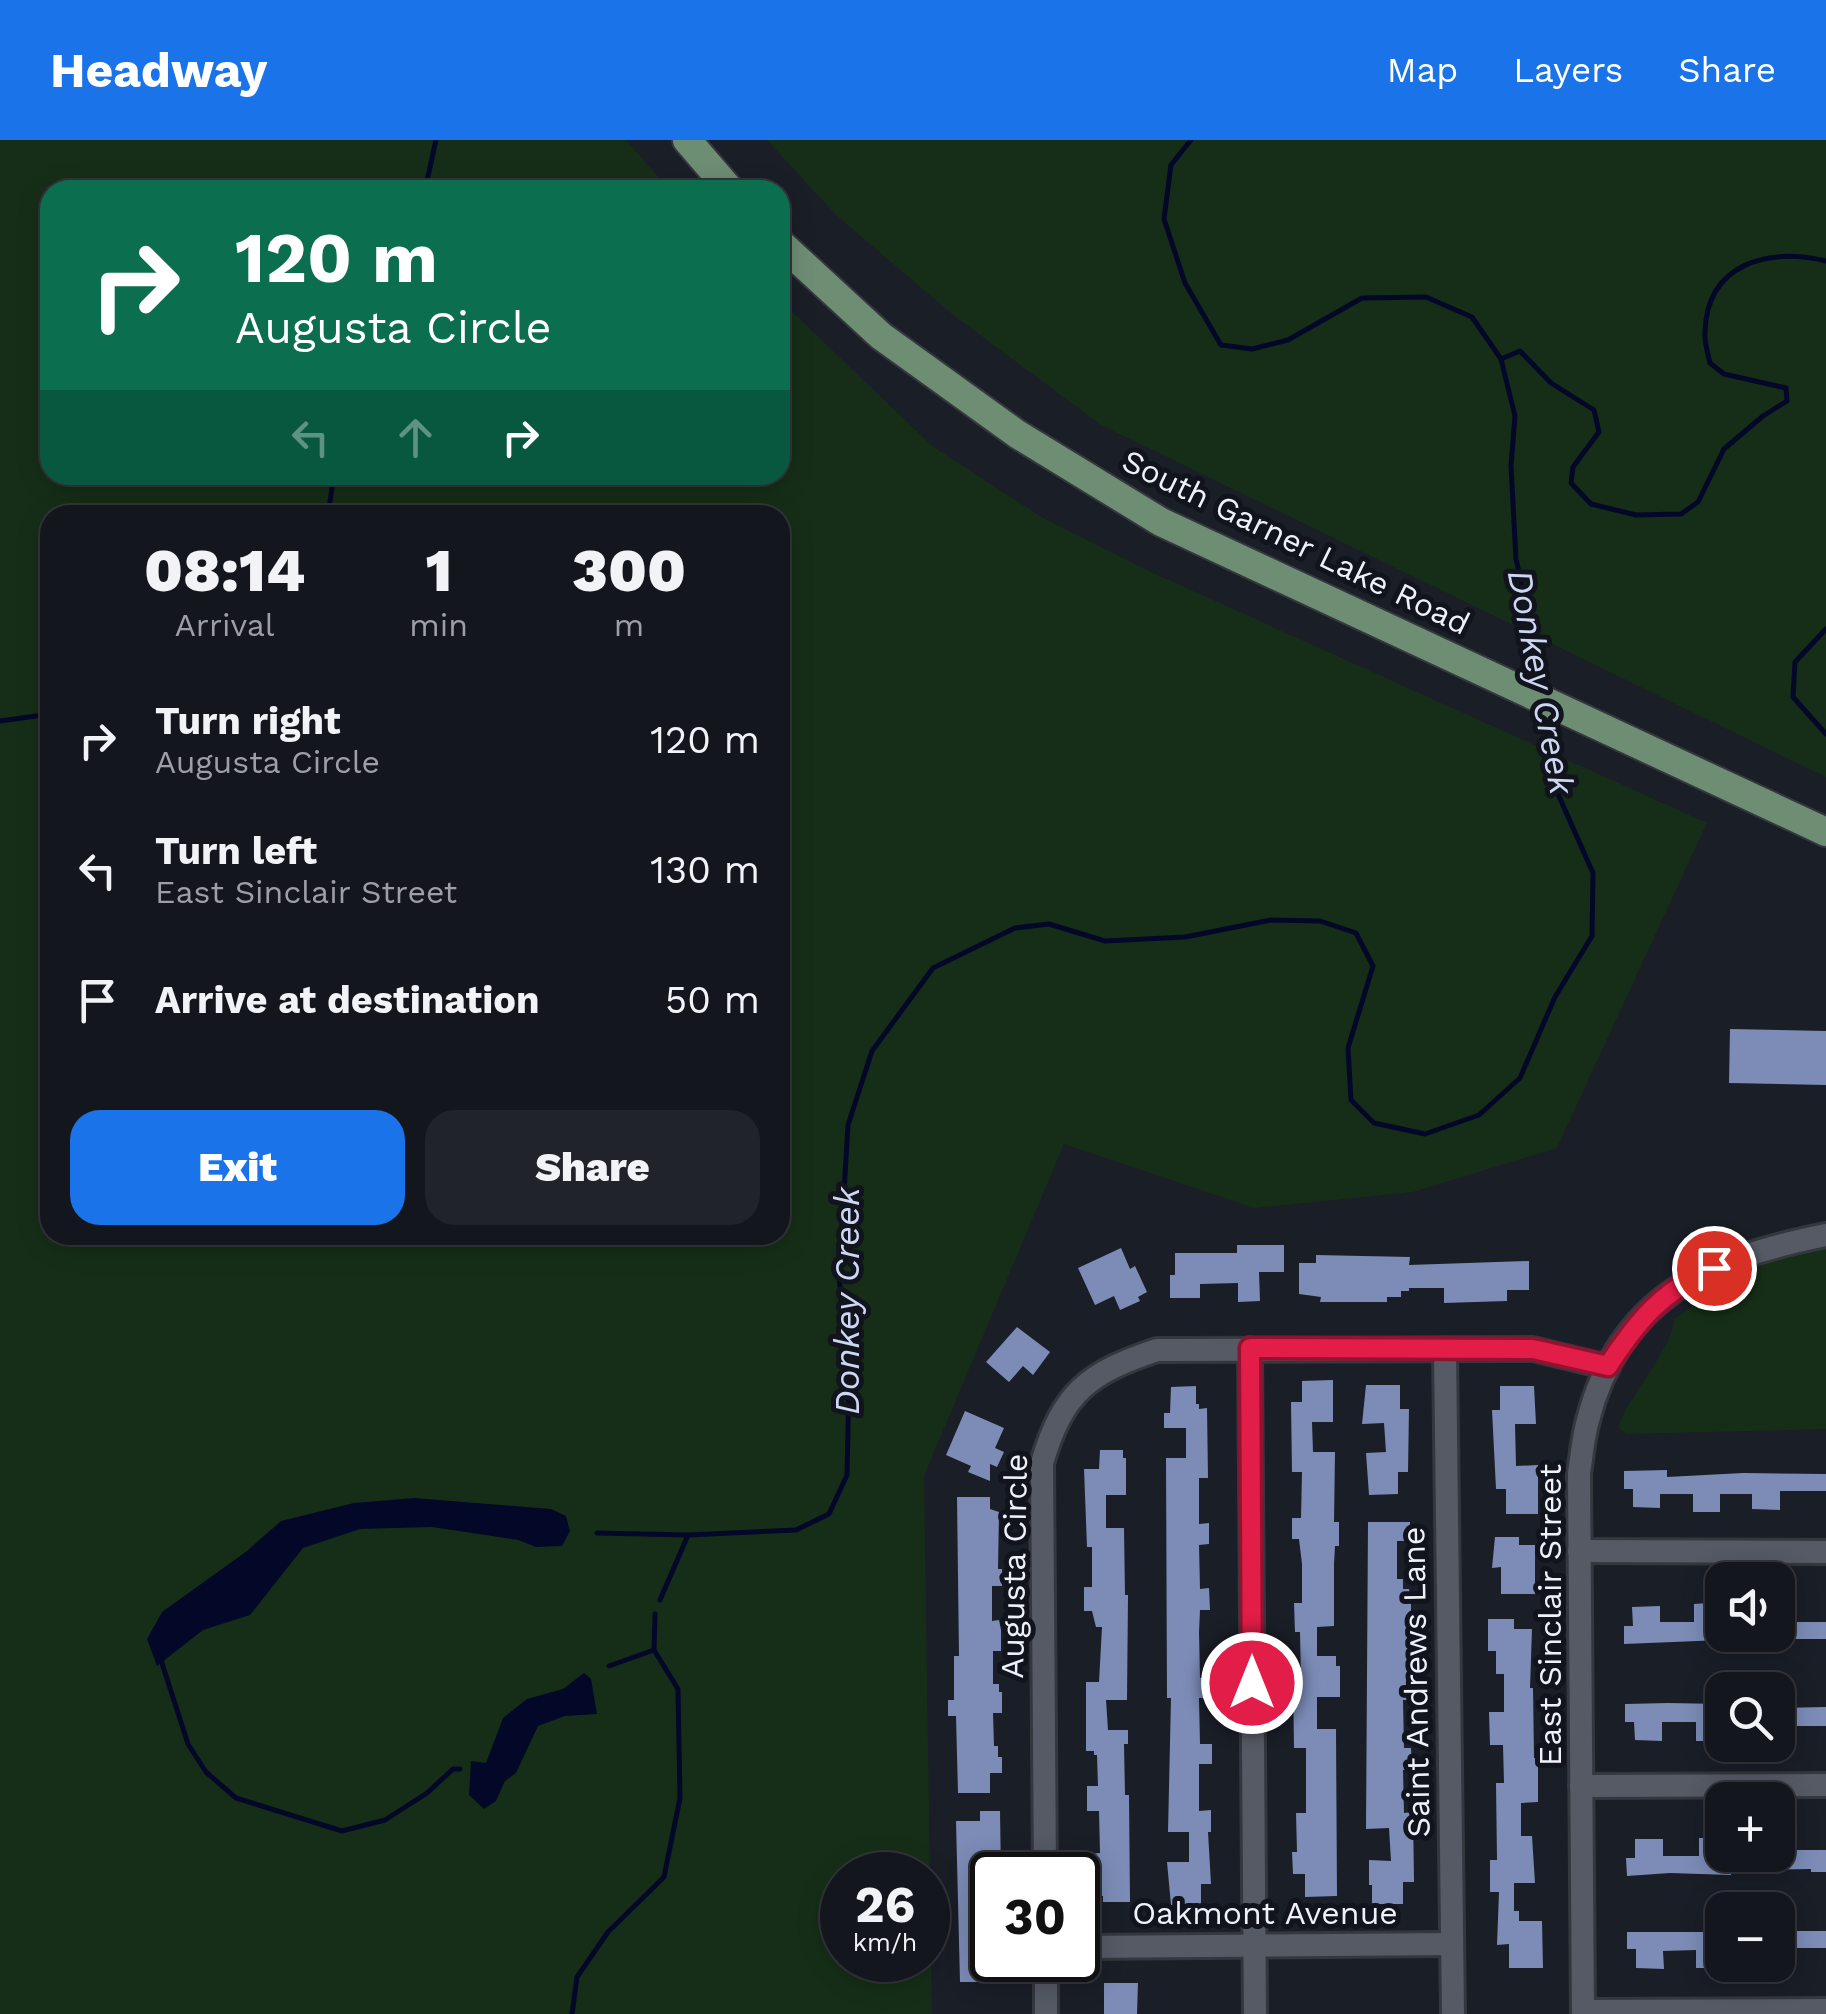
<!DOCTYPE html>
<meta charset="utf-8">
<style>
:root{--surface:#14161d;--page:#21232a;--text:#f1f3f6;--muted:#9d9fa4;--line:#33353b;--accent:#1a73e8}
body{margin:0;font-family:"Work Sans",sans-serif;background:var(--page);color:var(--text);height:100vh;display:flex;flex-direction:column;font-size:38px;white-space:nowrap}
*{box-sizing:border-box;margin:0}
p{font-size:32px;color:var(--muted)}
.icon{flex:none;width:55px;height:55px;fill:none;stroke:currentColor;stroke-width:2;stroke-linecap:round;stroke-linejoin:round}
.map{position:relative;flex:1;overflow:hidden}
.sheet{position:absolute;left:40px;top:365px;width:750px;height:740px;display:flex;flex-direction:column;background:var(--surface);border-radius:30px;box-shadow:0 5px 25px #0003,0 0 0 2px var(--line)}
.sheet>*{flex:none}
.hud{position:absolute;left:40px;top:40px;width:750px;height:305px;border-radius:30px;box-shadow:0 5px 25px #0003,0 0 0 2px var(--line);background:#0b6e4f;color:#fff;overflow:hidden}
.buttons{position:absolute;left:1705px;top:1422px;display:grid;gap:20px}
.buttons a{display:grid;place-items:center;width:90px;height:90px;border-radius:20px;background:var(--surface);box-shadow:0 5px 25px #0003,0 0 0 2px var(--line);font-size:50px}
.speed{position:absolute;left:820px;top:1712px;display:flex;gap:20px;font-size:50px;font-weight:700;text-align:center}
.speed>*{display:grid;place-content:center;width:130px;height:130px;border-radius:50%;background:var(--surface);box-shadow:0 5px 25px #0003,0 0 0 2px var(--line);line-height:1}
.speed small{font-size:25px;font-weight:400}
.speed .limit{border:5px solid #111;border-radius:15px;background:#fff;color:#111}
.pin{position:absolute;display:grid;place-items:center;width:85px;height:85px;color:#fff;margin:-42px;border:5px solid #fff;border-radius:50%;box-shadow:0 2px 10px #0007}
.me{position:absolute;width:110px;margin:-55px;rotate:0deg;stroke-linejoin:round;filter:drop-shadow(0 0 8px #0008)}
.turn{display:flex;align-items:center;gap:35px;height:210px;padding:0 30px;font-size:45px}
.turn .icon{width:130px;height:130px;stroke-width:2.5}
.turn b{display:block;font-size:70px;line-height:85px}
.lanes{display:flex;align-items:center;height:95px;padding:0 30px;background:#0003;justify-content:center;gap:50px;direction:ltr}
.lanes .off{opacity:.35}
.eta{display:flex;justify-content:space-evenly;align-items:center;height:170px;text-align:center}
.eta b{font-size:60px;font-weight:800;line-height:70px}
.button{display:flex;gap:20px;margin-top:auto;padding:20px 30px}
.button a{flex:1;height:115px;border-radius:30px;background:var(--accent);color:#fff;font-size:40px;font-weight:800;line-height:115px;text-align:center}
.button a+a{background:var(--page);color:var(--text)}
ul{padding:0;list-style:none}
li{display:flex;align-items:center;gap:30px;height:130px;padding:0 30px}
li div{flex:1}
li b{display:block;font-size:38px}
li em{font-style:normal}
header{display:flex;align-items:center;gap:60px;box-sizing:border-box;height:140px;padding:0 50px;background:var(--accent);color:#fff}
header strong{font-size:48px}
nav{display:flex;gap:55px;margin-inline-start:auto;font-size:35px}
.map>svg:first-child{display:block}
.green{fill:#162e17;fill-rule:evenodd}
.water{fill:#040828}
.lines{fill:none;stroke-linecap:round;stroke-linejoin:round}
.stream{stroke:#040828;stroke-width:5}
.building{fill:#7c8cb7}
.minor-casing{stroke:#35373e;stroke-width:28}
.major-casing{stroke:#35373e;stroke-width:32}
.minor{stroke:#565a65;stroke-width:22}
.major{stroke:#6e8e74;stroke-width:28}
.route-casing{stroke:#92132f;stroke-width:25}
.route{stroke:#e11d48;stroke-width:18}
.labels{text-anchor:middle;stroke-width:10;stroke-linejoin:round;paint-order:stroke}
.street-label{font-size:32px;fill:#eff1f8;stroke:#11141d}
.water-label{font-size:35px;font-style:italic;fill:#cdd7f2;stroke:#11141d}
</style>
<header>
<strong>Headway</strong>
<nav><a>Map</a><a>Layers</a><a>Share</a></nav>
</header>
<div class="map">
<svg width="1826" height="1874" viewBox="0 0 1826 1874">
<rect width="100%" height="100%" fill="#1a1e27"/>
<g class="green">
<path d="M0 0H626L670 50H50V335H780V160L932 306 1043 378 1149 431 1707 683 1557 1008 1413 1052 1254 1068 1064 1004 924 1336 932 1874H0ZM50 375H780V1095H50ZM842 1735H928V1820H842Z"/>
<path d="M767 0H1826V637L1101 285 952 174 836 75Z"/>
<path d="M1826 1108V1289L1626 1294 1618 1287C1628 1258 1675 1204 1674 1179L1745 1128Z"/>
</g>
<g class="water">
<path d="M414 1358 551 1369 566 1376 570 1391 562 1406 536 1407 518 1400 432 1387 360 1389 303 1408 250 1475 203 1490 157 1526 147 1499 162 1472 247 1411 281 1381 354 1363Z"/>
<path d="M584 1533 591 1539 597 1574 565 1576 538 1586 516 1633 505 1641 496 1661 484 1669 469 1655 471 1621 486 1623 503 1578 527 1559 563 1549Z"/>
</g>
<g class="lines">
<g class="stream">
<path d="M1191 0 1171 25 1164 79 1185 143 1221 205 1252 209 1288 200 1362 158 1426 157 1472 177 1501 219 1515 276 1511 326 1516 419 1547 551"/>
<path d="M425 50 436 0"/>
<path d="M1501 219 1520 211 1551 243 1594 270 1599 292 1573 327 1571 343 1591 364 1636 375 1681 374 1698 362 1724 309 1763 276 1787 261 1786 248 1724 234 1710 223C1708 214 1704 202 1705 192 1707 123 1769 107 1826 121"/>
<path d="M328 375 334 335"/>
<path d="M1826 489 1795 522 1793 557 1826 594"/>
<path d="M0 581 50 574"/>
<path d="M597 1393 688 1395"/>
<path d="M660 1460 688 1395 796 1390 829 1374 847 1335 849 1244 839 1136 848 985 872 911 933 828 1015 788 1049 784 1105 801 1185 797 1271 780 1320 781 1356 793 1373 826 1348 908 1351 960 1374 983 1425 994 1479 975 1520 938 1555 857 1592 796 1593 733 1558 654 1549 572"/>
<path d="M654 1510 655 1474"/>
<path d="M160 1517 188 1604 206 1632 236 1658 342 1691 385 1680 427 1653 453 1629H460"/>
<path d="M572 1874 577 1837 608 1792 664 1737 680 1658 678 1549 654 1510 609 1526"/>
</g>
</g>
<g class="building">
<path d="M1730 889 1826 891V945L1729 943Z"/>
<path d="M1237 1105H1284V1132H1259L1260 1161 1238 1162V1143L1200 1144V1158H1170V1135H1175V1113H1237Z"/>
<path d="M1121 1108 1130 1129 1135 1126 1147 1152 1138 1157 1140 1161 1120 1170 1114 1156 1095 1165 1078 1128Z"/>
<path d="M1316 1115 1410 1117 1409 1125 1529 1121V1150H1507V1161L1444 1163V1148H1409V1151H1401V1157H1387V1162H1320L1321 1157 1299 1154V1123H1316Z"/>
<path d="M1017 1187 1050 1212 1033 1235 1023 1226 1009 1242 986 1222Z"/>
<path d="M1333 1240V1282H1312L1313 1312H1335L1334 1382H1339V1406H1335L1334 1424V1486L1317 1487V1516H1336V1526H1340V1557H1317V1589H1336L1337 1756 1305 1757V1734H1293L1292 1712H1297L1296 1673H1306V1608H1294L1293 1540H1301L1300 1492H1295L1294 1463H1302V1424L1299 1399H1292V1378H1301L1302 1332H1292L1291 1262H1302V1241Z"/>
<path d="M1366 1245H1400V1269H1409L1408 1332H1398V1354L1369 1355 1366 1313 1386 1312 1384 1283 1362 1284Z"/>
<path d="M1196 1246V1264H1199V1269L1207 1268 1208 1338H1199V1384L1209 1383V1404L1199 1405 1200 1449 1209 1448 1210 1470H1200L1199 1492 1200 1538 1210 1537V1558H1199L1200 1604H1212V1624H1199V1671L1211 1670V1692H1208L1211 1744H1201V1764L1171 1765 1167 1722H1189V1692H1168L1171 1558H1167L1166 1318H1186V1288H1164V1273H1170L1171 1247Z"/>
<path d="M1500 1246H1534L1536 1284H1515L1516 1326 1538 1325V1374H1506V1349H1496L1492 1270H1500Z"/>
<path d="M965 1271 1004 1288 995 1308 1004 1312 997 1327 990 1324V1341L968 1332 971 1326 946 1315Z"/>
<path d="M1100 1310H1123V1318H1126V1355H1106V1388H1124L1125 1455H1128L1127 1560H1106L1108 1590H1128V1604H1124L1125 1655H1129L1130 1762H1103V1756H1099V1738L1085 1739 1087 1714 1100 1713 1099 1671H1087V1646H1098L1097 1615H1094V1611H1086V1542H1099L1102 1487H1096L1092 1471H1084V1447H1092V1407H1087L1084 1329H1099Z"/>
<path d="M1667 1330V1337L1743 1333 1826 1334V1351H1780V1370L1752 1369V1354H1720V1372H1693V1354H1660V1368L1633 1367V1349H1624V1331Z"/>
<path d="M957 1357H990V1369L999 1372 998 1429H1002V1446H992V1481L999 1480 1001 1490V1511H993V1544H999V1552H1002V1573H993L994 1606H998V1617H1002V1633H990V1653H958L956 1576H948V1560H954V1516H959Z"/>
<path d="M1368 1382H1410V1401H1397V1439H1403V1449H1409L1411 1462V1484H1407V1497L1411 1547 1409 1560H1403L1404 1608H1411L1412 1630H1403L1404 1673 1413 1672 1414 1742H1403V1764H1372V1745H1369V1720L1391 1721 1389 1688 1366 1689Z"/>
<path d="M1495 1397H1519V1405H1535V1454H1501V1427L1492 1428Z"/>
<path d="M1721 1462 1722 1500 1624 1504V1486H1633L1632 1467 1660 1466V1482H1694V1464Z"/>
<path d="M1488 1479H1514V1489H1532L1530 1548H1533L1534 1618H1538V1662L1521 1663V1696H1532L1535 1743H1514V1771H1519V1781H1542L1543 1828H1509V1804L1497 1805 1499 1752H1490V1720H1497L1496 1643H1504L1503 1605H1490L1489 1572H1504V1534H1496V1511H1488Z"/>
<rect x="1778" y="1482" width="48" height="17"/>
<path d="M1668 1563 1722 1564V1601H1696V1582H1662V1601L1635 1600 1634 1582H1625V1564Z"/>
<path d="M1826 1567V1586H1778V1568Z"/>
<path d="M980 1671H1000L1001 1735H992V1761H989V1794H992L995 1842H960L956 1681H980Z"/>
<path d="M1699 1698H1722V1715H1778V1710H1826V1732H1811V1729L1731 1730V1735L1670 1733 1627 1736 1626 1718H1635V1699H1663V1716H1699Z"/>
<rect x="1778" y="1791" width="48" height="17"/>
<path d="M1627 1792H1722V1828H1696V1810L1663 1811 1664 1829 1636 1828V1809H1627Z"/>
<path d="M1104 1843H1138L1137 1874H1104Z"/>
</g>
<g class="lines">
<defs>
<g id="minor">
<path d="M1250 1209 1255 1874"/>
<path d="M1445 1209 1453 1874"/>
<path d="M1579 1411 1826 1412"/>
<path d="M1581 1646 1826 1645"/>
<path d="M1045 1735 1042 1323C1063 1252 1088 1233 1157 1210L1533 1209 1608 1227"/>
<path d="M1078 1807 1452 1804"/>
<path d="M1046 1820V1874"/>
<path d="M1583 1871 1826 1870"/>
<path d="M1583 1874 1579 1333C1582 1315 1583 1297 1588 1280 1620 1155 1711 1118 1826 1095"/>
</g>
<g id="major">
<path d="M687 0 730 50"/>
<path d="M780 103 881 196 1017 294 1161 382 1826 692"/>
</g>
</defs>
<use href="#minor" class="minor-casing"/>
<use href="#major" class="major-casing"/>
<use href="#minor" class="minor"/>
<use href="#major" class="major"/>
</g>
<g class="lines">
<defs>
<path id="route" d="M1252 1543 1250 1208 1533 1209 1608 1226C1638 1180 1662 1151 1714 1128"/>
</defs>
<use href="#route" class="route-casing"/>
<use href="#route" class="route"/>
</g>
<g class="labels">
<g class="street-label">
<text transform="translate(1296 402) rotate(26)" y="11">South Garner Lake Road</text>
<text transform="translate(1014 1426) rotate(-89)" y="11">Augusta Circle</text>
<text transform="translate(1550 1475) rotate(-90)" y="11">East Sinclair Street</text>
<text transform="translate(1416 1542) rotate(-91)" y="11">Saint Andrews Lane</text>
<text x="1265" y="1784">Oakmont Avenue</text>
</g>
<g class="water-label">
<text transform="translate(1541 542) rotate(79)" y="12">Donkey Creek</text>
<text transform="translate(847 1161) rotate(-90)" y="12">Donkey Creek</text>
</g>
</g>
</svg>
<div class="buttons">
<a><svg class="icon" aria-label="sound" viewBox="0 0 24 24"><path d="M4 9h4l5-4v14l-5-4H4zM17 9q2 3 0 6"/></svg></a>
<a><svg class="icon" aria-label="search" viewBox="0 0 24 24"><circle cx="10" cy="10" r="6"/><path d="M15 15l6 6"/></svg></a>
<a>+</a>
<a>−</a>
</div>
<div class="speed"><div>26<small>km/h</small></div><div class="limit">30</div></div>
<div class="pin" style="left:1714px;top:1128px;background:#d93025"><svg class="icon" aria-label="arrive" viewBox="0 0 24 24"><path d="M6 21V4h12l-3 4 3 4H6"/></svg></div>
<svg class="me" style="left:1252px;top:1543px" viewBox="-20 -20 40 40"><circle r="17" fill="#e11d48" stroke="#fff" stroke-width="3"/><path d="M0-11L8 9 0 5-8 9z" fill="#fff"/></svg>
<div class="hud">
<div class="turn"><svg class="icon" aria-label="right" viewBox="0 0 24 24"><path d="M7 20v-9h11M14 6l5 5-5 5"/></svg><div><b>120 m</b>Augusta Circle</div></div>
<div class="lanes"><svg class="icon off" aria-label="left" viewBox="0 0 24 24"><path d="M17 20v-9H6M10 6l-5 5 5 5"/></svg><svg class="icon off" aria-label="ahead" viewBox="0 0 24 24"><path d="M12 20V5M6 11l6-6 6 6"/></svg><svg class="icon" aria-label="right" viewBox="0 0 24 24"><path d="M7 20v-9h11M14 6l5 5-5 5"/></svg></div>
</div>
<section class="sheet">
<div class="eta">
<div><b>08:14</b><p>Arrival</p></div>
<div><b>1</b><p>min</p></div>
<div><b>300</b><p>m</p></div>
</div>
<ul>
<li><svg class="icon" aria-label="right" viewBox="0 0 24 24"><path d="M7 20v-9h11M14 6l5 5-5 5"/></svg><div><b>Turn right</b><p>Augusta Circle</p></div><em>120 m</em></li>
<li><svg class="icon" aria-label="left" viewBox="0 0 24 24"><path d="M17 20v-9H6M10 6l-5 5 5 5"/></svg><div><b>Turn left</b><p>East Sinclair Street</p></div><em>130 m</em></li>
<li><svg class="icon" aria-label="arrive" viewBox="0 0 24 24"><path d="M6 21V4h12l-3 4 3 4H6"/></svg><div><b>Arrive at destination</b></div><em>50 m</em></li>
</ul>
<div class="button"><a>Exit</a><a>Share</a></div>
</section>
</div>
